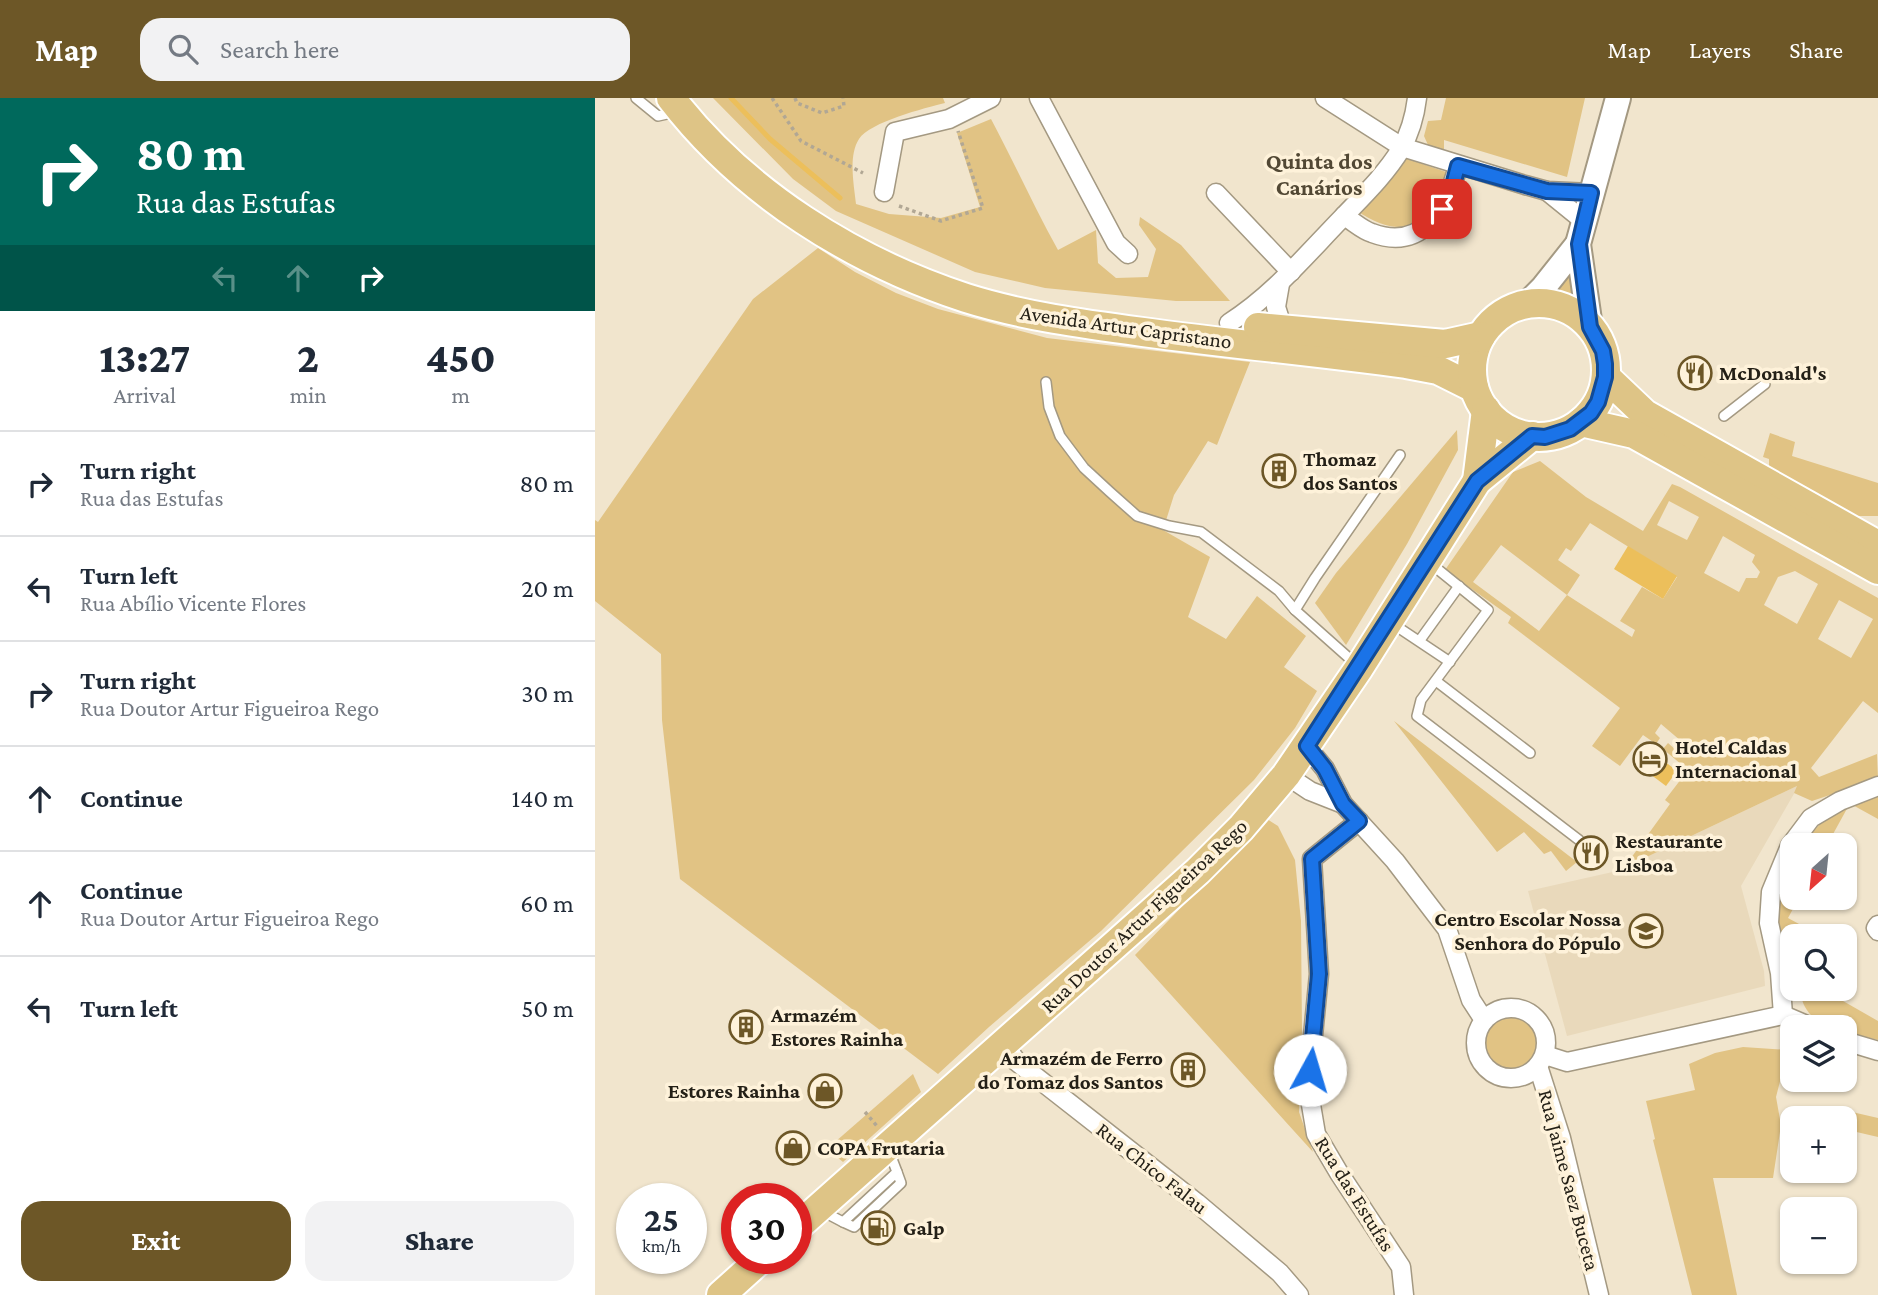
<!DOCTYPE html>
<meta charset="utf-8">
<style>
:root{--surface:#fff;--page:#f2f2f3;--text:#1f2937;--muted:#747a83;--line:#e0e1e3;--accent:#6d5727}
body{margin:0;font-family:"Crimson Pro",serif;background:var(--page);color:var(--text);height:100vh;display:flex;flex-direction:column;font-size:26px;white-space:nowrap}
*{box-sizing:border-box;margin:0}
p{font-size:23px;color:var(--muted)}
.icon{flex:none;width:38px;height:38px;fill:none;stroke:currentColor;stroke-width:2;stroke-linecap:round;stroke-linejoin:round}
.map{position:relative;flex:1;overflow:hidden}
.panel{display:flex;flex-direction:column;background:var(--surface);width:595px}
.panel>*{flex:none}
.banner{background:#00695c;color:#fff;overflow:hidden}
.needle{width:46px;rotate:207deg}
.tools{position:absolute;left:1185px;top:735px;display:grid;gap:14px}
.tools a{display:grid;place-items:center;width:77px;height:77px;border-radius:14px;background:var(--surface);box-shadow:0 2px 5px #0004;font-size:35px}
.speed{position:absolute;left:21px;top:1085px;display:flex;gap:14px;font-size:35px;font-weight:700;text-align:center}
.speed>*{display:grid;place-content:center;width:91px;height:91px;border-radius:50%;background:var(--surface);box-shadow:0 2px 5px #0004;line-height:1}
.speed small{font-size:18px;font-weight:400}
.speed .limit{border:10px solid #d22;background:#fff;color:#111}
.pin{position:absolute;display:grid;place-items:center;width:60px;height:60px;color:#fff;margin:-30px;border-radius:14px;box-shadow:0 4px 10px #0006}
.me{position:absolute;width:77px;margin:-38px;rotate:6deg;stroke-linejoin:round;filter:drop-shadow(0 0 5px #0008)}
.turn{display:flex;align-items:center;gap:24px;height:147px;padding:0 21px;font-size:32px}
.turn .icon{width:91px;height:91px;stroke-width:2.5}
.turn b{display:block;font-size:49px;line-height:60px}
.lanes{display:flex;align-items:center;height:66px;padding:0 21px;background:#0003;justify-content:center;gap:35px;direction:ltr}
.lanes .off{opacity:.35}
.eta{display:flex;justify-content:space-evenly;align-items:center;height:119px;text-align:center}
.eta b{font-size:42px;font-weight:800;line-height:49px}
.cta{display:flex;gap:14px;margin-top:auto;padding:14px 21px}
.cta a{flex:1;height:80px;border-radius:21px;background:var(--accent);color:#fff;font-size:28px;font-weight:800;line-height:80px;text-align:center}
.cta a+a{background:var(--page);color:var(--text)}
ul{padding:0;list-style:none}
li{display:flex;align-items:center;gap:21px;height:105px;padding:0 21px;border-top:2px solid var(--line)}
li div{flex:1}
li b{display:block;font-size:26px}
li em{font-style:normal}
header{display:flex;align-items:center;gap:42px;box-sizing:border-box;height:98px;padding:0 35px;background:var(--accent);color:#fff}
header strong{font-size:33px}
nav{display:flex;gap:38px;margin-inline-start:auto;font-size:24px}
.search{width:490px;height:63px;background:var(--page);display:flex;align-items:center;gap:18px;box-sizing:border-box;padding:0 24px;border-radius:21px;color:var(--muted);font-size:26px}
main{display:flex;flex:1;min-height:0}
.map>svg:first-child{display:block}
.built{fill:#e9d9bb}
.green{fill:#e1c384;fill-rule:evenodd}
.water{fill:#ecbf5b}
.lines{fill:none;stroke-linecap:round;stroke-linejoin:round}
.stream{stroke:#ecbf5b;stroke-width:5}
.service-casing{stroke:#a49982;stroke-width:12}
.minor-casing{stroke:#a49982;stroke-width:21}
.secondary-casing{stroke:#a49982;stroke-width:28}
.primary-casing{stroke:#fff;stroke-width:32}
.path{stroke:#b1a794;stroke-width:3.5;stroke-dasharray:3.5 3.5;stroke-linecap:butt}
.service{stroke:#fff;stroke-width:9}
.minor{stroke:#fff;stroke-width:18}
.secondary{stroke:#fff;stroke-width:24}
.primary{stroke:#dec486;stroke-width:28}
.route-casing{stroke:#114b97;stroke-width:18}
.route{stroke:#1a73e8;stroke-width:12}
.labels{text-anchor:middle;stroke-width:7;stroke-linejoin:round;paint-order:stroke}
.street-label{font-size:21px;fill:#242017;stroke:#fef2da}
.poi-label{font-size:21px;font-weight:bold;fill:#242017;stroke:#fef2da;text-anchor:start}
.neighbourhood-label{font-size:23px;font-weight:bold;fill:#524834;stroke:#fef2da}
</style>
<header>
<strong>Map</strong>
<div class="search"><svg class="icon" aria-label="search" viewBox="0 0 24 24"><circle cx="10" cy="10" r="6"/><path d="M15 15l6 6"/></svg>Search here</div>
<nav><a>Map</a><a>Layers</a><a>Share</a></nav>
</header>
<main>
<section class="panel">
<div class="banner">
<div class="turn"><svg class="icon" aria-label="right" viewBox="0 0 24 24"><path d="M7 20v-9h11M14 6l5 5-5 5"/></svg><div><b>80 m</b>Rua das Estufas</div></div>
<div class="lanes"><svg class="icon off" aria-label="left" viewBox="0 0 24 24"><path d="M17 20v-9H6M10 6l-5 5 5 5"/></svg><svg class="icon off" aria-label="ahead" viewBox="0 0 24 24"><path d="M12 20V5M6 11l6-6 6 6"/></svg><svg class="icon" aria-label="right" viewBox="0 0 24 24"><path d="M7 20v-9h11M14 6l5 5-5 5"/></svg></div>
</div>
<div class="eta">
<div><b>13:27</b><p>Arrival</p></div>
<div><b>2</b><p>min</p></div>
<div><b>450</b><p>m</p></div>
</div>
<ul>
<li><svg class="icon" aria-label="right" viewBox="0 0 24 24"><path d="M7 20v-9h11M14 6l5 5-5 5"/></svg><div><b>Turn right</b><p>Rua das Estufas</p></div><em>80 m</em></li>
<li><svg class="icon" aria-label="left" viewBox="0 0 24 24"><path d="M17 20v-9H6M10 6l-5 5 5 5"/></svg><div><b>Turn left</b><p>Rua Abílio Vicente Flores</p></div><em>20 m</em></li>
<li><svg class="icon" aria-label="right" viewBox="0 0 24 24"><path d="M7 20v-9h11M14 6l5 5-5 5"/></svg><div><b>Turn right</b><p>Rua Doutor Artur Figueiroa Rego</p></div><em>30 m</em></li>
<li><svg class="icon" aria-label="ahead" viewBox="0 0 24 24"><path d="M12 20V5M6 11l6-6 6 6"/></svg><div><b>Continue</b></div><em>140 m</em></li>
<li><svg class="icon" aria-label="ahead" viewBox="0 0 24 24"><path d="M12 20V5M6 11l6-6 6 6"/></svg><div><b>Continue</b><p>Rua Doutor Artur Figueiroa Rego</p></div><em>60 m</em></li>
<li><svg class="icon" aria-label="left" viewBox="0 0 24 24"><path d="M17 20v-9H6M10 6l-5 5 5 5"/></svg><div><b>Turn left</b></div><em>50 m</em></li>
</ul>
<div class="cta"><a>Exit</a><a>Share</a></div>
</section>
<div class="map">
<svg width="1283" height="1197" viewBox="0 0 1283 1197">
<rect width="100%" height="100%" fill="#f1e5cd"/>
<path class="built" d="M1204 687 1146 788 1169 873 1170 888 972 938 933 793 1022 773Z"/>
<g class="green">
<path d="M118 0H348L350 5C330 10 275 24 264 41 253 58 259 87 261 106L294 116 346 120 385 109 362 35 396 21C419 64 439 109 463 152L501 132 503 165 521 180 553 179 561 151 544 127 545 119 586 147 635 203H581L450 190 380 174 241 113 198 81Z"/>
<path d="M851 0H990L972 79 849 42V52L833 47 829 38 833 23 846 22Z"/>
<path d="M807 59 851 74C837 127 810 145 762 113Z"/>
<path d="M223 150 260 174 301 195 343 211 452 240 655 264 622 347 613 343 579 397 568 432 615 459 593 519 631 541 662 498 711 538 689 569 722 593 700 630 659 682 506 833 394 929 343 976 85 781 67 622 66 556 0 503V422L3 424 158 201Z"/>
<path d="M977 163 982 207 968 198 955 196Z"/>
<path d="M862 332 863 352 812 446 751 547 720 505 741 475Z"/>
<path d="M1175 335 1200 344 1197 358 1283 385V418H1261L1174 369V361L1168 359Z"/>
<path d="M945 363 991 399 1048 433 1077 386 1085 389 1283 500V615L1268 603 1216 670 1224 679 1282 656 1283 681 1217 703 1199 695 1202 688 1022 773 1036 760 1075 706 1070 702 1093 672 1068 651 1073 645 1082 653 1086 643 1066 626 1060 635 1065 640 1061 646 1048 637 1025 668 997 648 1025 610 913 525 916 519 850 472 918 374ZM1074 403 1104 419 1092 442 1062 427ZM995 425 1082 479 1068 501 1047 489 1025 523 1040 532 1037 539 972 497 985 477 963 462 971 450 976 453ZM1128 438 1160 457 1157 464 1165 474 1162 480H1151L1144 494 1109 475ZM906 447 972 497 944 533 878 484ZM1200 473 1223 486 1202 526 1169 507 1183 479ZM1244 502 1278 521 1256 560 1223 541Z"/>
<path d="M799 623 982 764 971 773 956 753 949 756 929 734 902 754Z"/>
<path d="M1283 695V721L1254 705Z"/>
<path d="M1254 707 1232 747H1210C1221 727 1233 716 1254 707Z"/>
<path d="M672 721 683 728 700 762 706 823 707 934 704 1014 718 1054 540 857Z"/>
<path d="M1197 771V800H1204L1193 820 1226 838H1198L1196 831 1183 834 1180 810Z"/>
<path d="M1207 891H1227L1283 923V942L1250 934V929C1244 929 1237 930 1232 928 1218 923 1203 906 1207 891Z"/>
<circle cx="916" cy="945" r="35"/>
<path d="M1148 949 1193 952 1181 999 1186 1027 1178 1080H1118L1142 1197H1097L1058 1042 1060 1041 1051 1003 1100 992 1094 966 1120 955Z"/>
<path d="M318 976 326 994 248 1064 232 1051Z"/>
<path d="M1257 1014 1283 1020V1039L1253 1032Z"/>
</g>
<g class="water">
<path d="M1033 448 1082 478 1068 501 1019 471Z"/>
<path d="M1051 649 1082 673 1071 688 1039 664Z"/>
</g>
<g class="lines">
<path class="stream" d="M136 0 175 41 245 100"/>
<defs>
<g id="service">
<path d="M41 0 63 18 81 14"/>
<path d="M451 284 454 309 465 338 489 370 515 394 542 418 574 428 606 434 684 493 700 512"/>
<path d="M1129 318 1170 286"/>
<path d="M835 465 893 512 826 602 822 618 984 742"/>
<path d="M795 524 855 564"/>
<path d="M825 542 864 488"/>
<path d="M763 568 700 512 720 480 805 357"/>
<path d="M841 583 935 655"/>
<path d="M227 1113 248 1124 302 1074 294 1053"/>
<path d="M248 1124 259 1129 306 1085 302 1074"/>
</g>
<g id="minor">
<path d="M444 0 521 145 533 156"/>
<path d="M730 0 807 49 930 87 952 93 996 95"/>
<path d="M952 93 989 123"/>
<path d="M289 94 300 34 354 21 396 0"/>
<path d="M621 95 696 174"/>
<path d="M749 118C758 123 767 132 777 135 828 154 852 110 863 68"/>
<path d="M685 186 681 209 688 231"/>
<path d="M634 225C678 197 711 157 747 120 768 98 790 77 806 51 815 35 820 17 822 0"/>
<path d="M711 648 730 671 748 706 800 763 852 831 876 902 889 922"/>
<path d="M691 677 715 693 748 706"/>
<path d="M764 723 717 761 724 876 713 989 721 1036 744 1075 806 1169 809 1197"/>
<path d="M1283 827 1281 830 1283 833"/>
<circle cx="916" cy="945" r="35"/>
<path d="M1188 917 1185 875 1174 825 1176 794 1195 748 1216 720 1245 703 1283 688"/>
<path d="M1250 943 1283 953"/>
<path d="M409 946 422 964 602 1105 685 1175 704 1197"/>
<path d="M950 957 972 964 1188 917 1216 929"/>
<path d="M943 968 966 1040 1004 1197"/>
</g>
<g id="secondary">
<path d="M931 207 948 190 983 146"/>
<path d="M995 229 983 146 1023 0"/>
</g>
<g id="primary">
<path d="M76 0C149 95 258 163 371 200 428 218 488 226 548 234 635 246 723 254 811 266L843 272 879 290"/>
<circle cx="944" cy="272" r="67"/>
<path d="M663 229 850 246 886 238"/>
<path d="M1011 279 1050 316 1283 447"/>
<path d="M986 324 1039 336 1283 472"/>
<path d="M882 383 891 312"/>
<path d="M201 1130 603 773 646 730 691 677 764 570 882 383 937 338"/>
<path d="M126 1197 167 1160"/>
</g>
</defs>
<use href="#service" class="service-casing"/>
<use href="#minor" class="minor-casing"/>
<use href="#secondary" class="secondary-casing"/>
<use href="#primary" class="primary-casing"/>
<g class="path">
<path d="M177 0 206 43 268 75"/>
<path d="M200 0 202 5 227 15 249 8 248 0"/>
<path d="M304 108 346 123 388 110 363 33"/>
<path d="M270 1014 282 1028"/>
</g>
<use href="#service" class="service"/>
<use href="#minor" class="minor"/>
<use href="#secondary" class="secondary"/>
<use href="#primary" class="primary"/>
</g>
<g class="lines">
<defs>
<path id="route" d="M715 972 724 876 717 761 764 723 748 706 730 671 712 648 882 383 937 338 950 339 975 331 996 315 1003 304 1010 279V266L1008 253 995 229 984 146 996 95 952 93 863 68 857 91 847 111"/>
</defs>
<use href="#route" class="route-casing"/>
<use href="#route" class="route"/>
</g>
<defs>
<symbol id="restaurant-ring" viewBox="-11 -11 22 22"><circle r="9.5" fill="#fef2da" stroke="#6d5727" stroke-width="1.5"/><path d="M-5-6h1v4h1v-4h1v4h1v-4h1v5L-1.5 .5V6h-2V.5L-5-1ZM5-6V6H3V1.5H1.5Q1.5-4 5-6Z" fill="#6d5727"/></symbol>
<symbol id="building-ring" viewBox="-11 -11 22 22"><circle r="9.5" fill="#fef2da" stroke="#6d5727" stroke-width="1.5"/><path d="M-4-6H4V6H1V3H-1V6H-4ZM-2.5-4.3h1.7v1.8h-1.7ZM.8-4.3h1.7v1.8H.8ZM-2.5-1h1.7V.8h-1.7ZM.8-1h1.7V.8H.8Z" fill="#6d5727"/></symbol>
<symbol id="hotel-ring" viewBox="-11 -11 22 22"><circle r="9.5" fill="#fef2da" stroke="#6d5727" stroke-width="1.5"/><path d="M-6-4.5h1.5V1H6V5H4.5V3h-9V5H-6ZM-4 0a1.8 1.8 0 1 1 3.6 0ZM.5 0V-2.5h3Q6-2.5 6 0Z" fill="#6d5727"/></symbol>
<symbol id="school-ring" viewBox="-11 -11 22 22"><circle r="9.5" fill="#fef2da" stroke="#6d5727" stroke-width="1.5"/><path d="M0-5L7-2L0 1L-7-2ZM-4 1L0 2.5L4 1V4Q0 6-4 4Z" fill="#6d5727"/></symbol>
<symbol id="shop-ring" viewBox="-11 -11 22 22"><circle r="9.5" fill="#fef2da" stroke="#6d5727" stroke-width="1.5"/><path d="M-5-2.5h2.3a2.7 3.5 0 0 1 5.4 0H5L5.5 6h-11ZM-1.5-2.5h3a1.5 2.3 0 0 0-3 0Z" fill="#6d5727"/></symbol>
<symbol id="fuel-ring" viewBox="-11 -11 22 22"><circle r="9.5" fill="#fef2da" stroke="#6d5727" stroke-width="1.5"/><path d="M-5.5-6h7V0h2V4h1.3V-2.5L3-4.5l.8-.8L6-3V5H2.5V1h-1V6h-7ZM-4.2-4.7v3.2H.2V-4.7Z" fill="#6d5727"/></symbol>
</defs>
<g fill-rule="evenodd">
<use href="#restaurant-ring" x="1081" y="256" width="38" height="38"/>
<use href="#building-ring" x="665" y="354" width="38" height="38"/>
<use href="#hotel-ring" x="1036" y="642" width="38" height="38"/>
<use href="#restaurant-ring" x="977" y="736" width="38" height="38"/>
<use href="#school-ring" x="1032" y="814" width="38" height="38"/>
<use href="#building-ring" x="132" y="910" width="38" height="38"/>
<use href="#building-ring" x="574" y="953" width="38" height="38"/>
<use href="#shop-ring" x="211" y="974" width="38" height="38"/>
<use href="#shop-ring" x="179" y="1031" width="38" height="38"/>
<use href="#fuel-ring" x="264" y="1111" width="38" height="38"/>
</g>
<g class="labels">
<g class="street-label">
<text transform="translate(531 229) rotate(8)" y="7">Avenida Artur Capristano</text>
<text transform="translate(549 818) rotate(-43)" y="7">Rua Doutor Artur Figueiroa Rego</text>
<text transform="translate(557 1070) rotate(38)" y="7">Rua Chico Falau</text>
<text transform="translate(974 1082) rotate(75)" y="7">Rua Jaime Saez Buceta</text>
<text transform="translate(760 1096) rotate(58)" y="7">Rua das Estufas</text>
</g>
<g class="poi-label">
<text x="1124" y="282">McDonald's</text>
<text x="708" y="368">Thomaz<tspan x="708" dy="24">dos Santos</tspan></text>
<text x="1080" y="656">Hotel Caldas<tspan x="1080" dy="24">Internacional</tspan></text>
<text x="1020" y="750">Restaurante<tspan x="1020" dy="24">Lisboa</tspan></text>
<text x="1026" y="828" text-anchor="end">Centro Escolar Nossa<tspan x="1026" dy="24">Senhora do Pópulo</tspan></text>
<text x="176" y="924">Armazém<tspan x="176" dy="24">Estores Rainha</tspan></text>
<text x="568" y="967" text-anchor="end">Armazém de Ferro<tspan x="568" dy="24">do Tomaz dos Santos</tspan></text>
<text x="205" y="1000" text-anchor="end">Estores Rainha</text>
<text x="222" y="1057">COPA Frutaria</text>
<text x="308" y="1137">Galp</text>
</g>
<g class="neighbourhood-label">
<text x="724" y="71">Quinta dos<tspan x="724" dy="26">Canários</tspan></text>
</g>
</g>
</svg>
<div class="tools">
<a><svg class="needle" viewBox="-14 -14 28 28"><path d="M0-13l5 13h-10z" fill="#e53935"/><path d="M0 13l5-13h-10z" fill="#747a83"/></svg></a>
<a><svg class="icon" aria-label="search" viewBox="0 0 24 24"><circle cx="10" cy="10" r="6"/><path d="M15 15l6 6"/></svg></a>
<a><svg class="icon" aria-label="layers" viewBox="0 0 24 24"><path d="M12 4l9 5-9 5-9-5zM3 14l9 5 9-5"/></svg></a>
<a>+</a>
<a>−</a>
</div>
<div class="speed"><div>25<small>km/h</small></div><div class="limit">30</div></div>
<div class="pin" style="left:847px;top:111px;background:#d93025"><svg class="icon" aria-label="arrive" viewBox="0 0 24 24"><path d="M6 21V4h12l-3 4 3 4H6"/></svg></div>
<svg class="me" style="left:715px;top:972px" viewBox="-20 -20 40 40"><circle r="19" fill="#fff"/><path d="M0-13L10 11 0 6-10 11z" fill="#1a73e8"/></svg>
</div>
</main>
